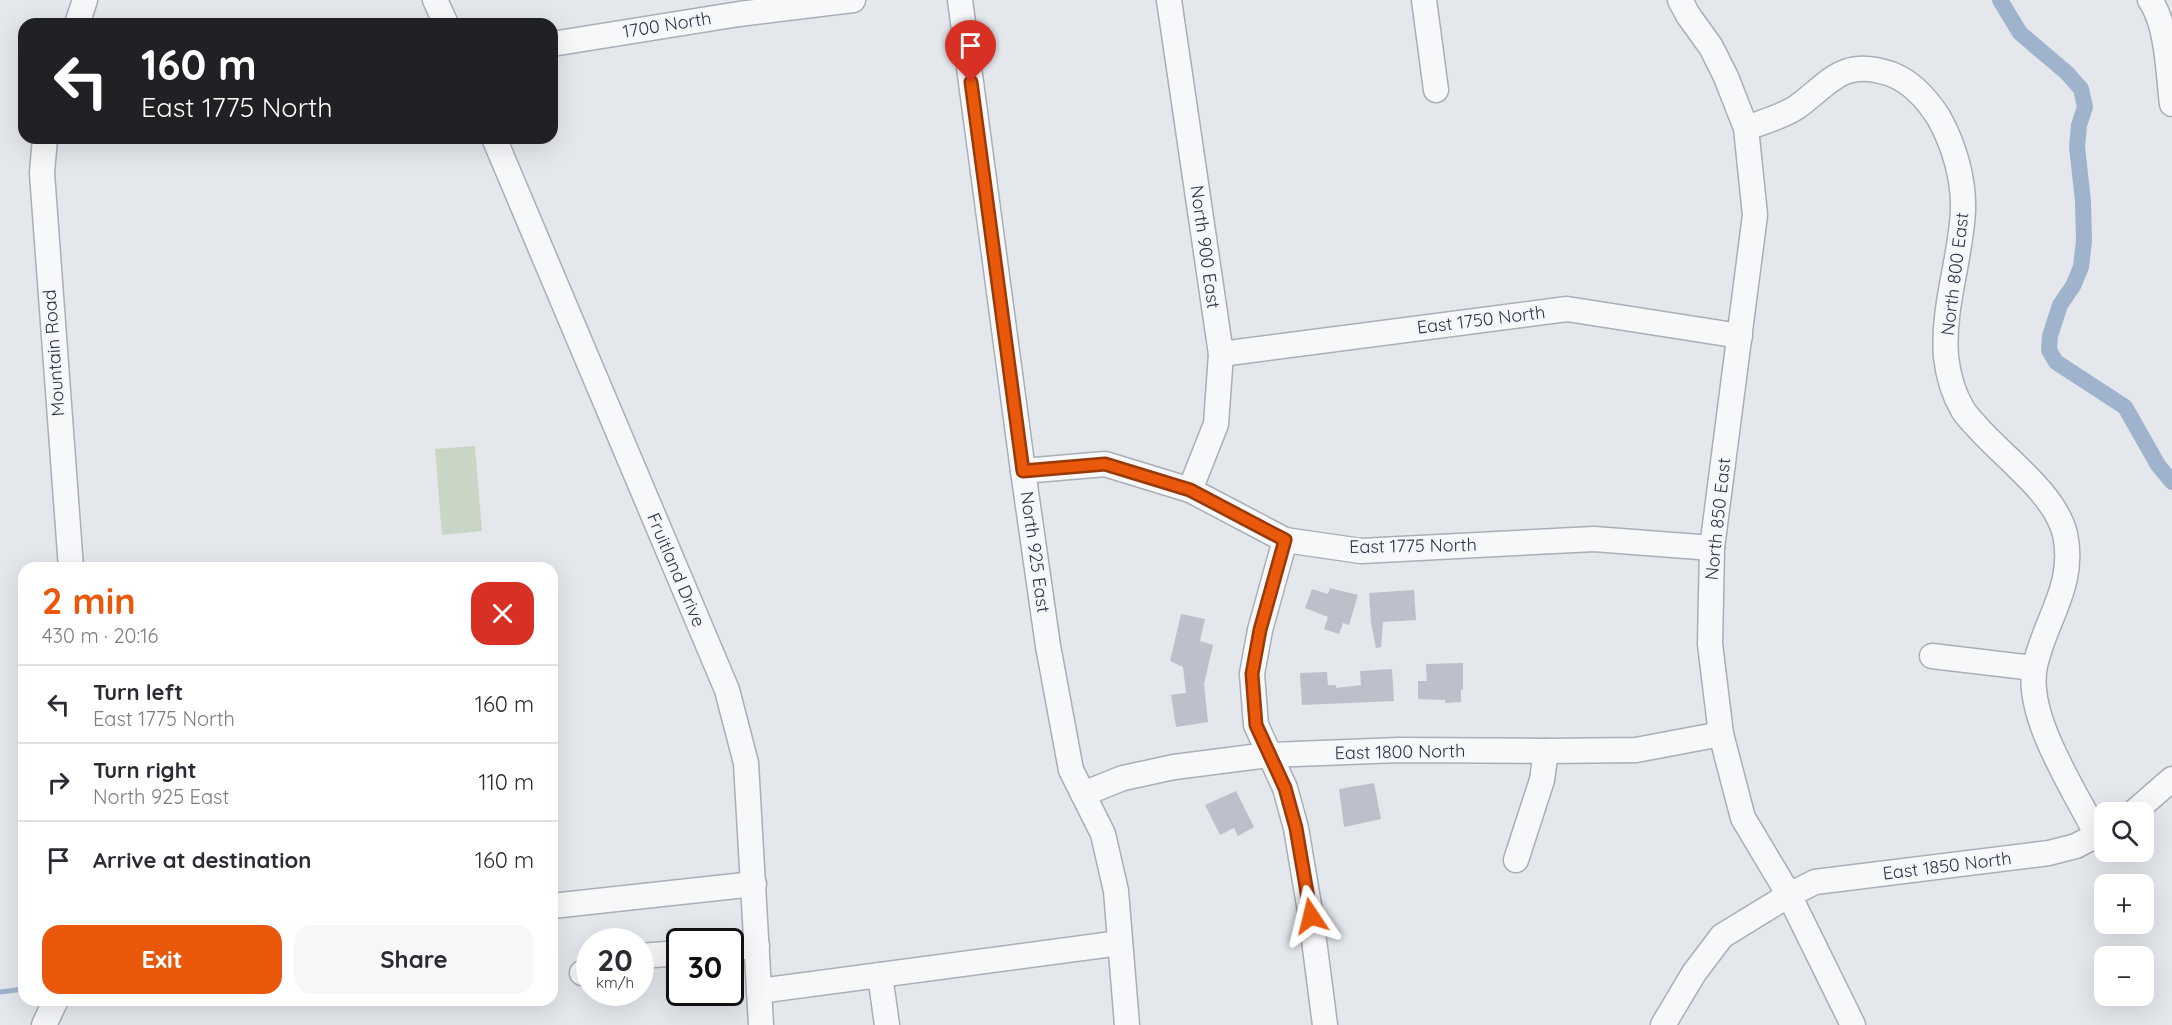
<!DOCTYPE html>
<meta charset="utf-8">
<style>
:root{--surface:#fff;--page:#f7f7f7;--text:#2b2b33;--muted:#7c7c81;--line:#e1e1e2;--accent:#ea580c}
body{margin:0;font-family:Quicksand,sans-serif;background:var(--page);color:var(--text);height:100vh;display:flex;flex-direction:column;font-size:22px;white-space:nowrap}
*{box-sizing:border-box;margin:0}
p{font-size:20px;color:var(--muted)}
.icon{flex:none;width:33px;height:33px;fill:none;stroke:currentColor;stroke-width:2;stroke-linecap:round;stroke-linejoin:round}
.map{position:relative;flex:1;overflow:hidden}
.details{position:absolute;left:18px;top:562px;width:540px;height:444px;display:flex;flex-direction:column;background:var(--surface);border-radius:18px;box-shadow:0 6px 24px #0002}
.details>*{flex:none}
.hud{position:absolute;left:18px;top:18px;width:540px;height:126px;border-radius:18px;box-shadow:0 6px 24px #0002;background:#202124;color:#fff;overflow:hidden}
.controls{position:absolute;left:2094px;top:802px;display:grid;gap:12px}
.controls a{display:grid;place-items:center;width:60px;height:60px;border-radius:12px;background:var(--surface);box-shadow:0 6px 24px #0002;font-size:30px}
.speed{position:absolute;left:576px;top:928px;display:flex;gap:12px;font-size:30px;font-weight:700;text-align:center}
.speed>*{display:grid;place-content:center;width:78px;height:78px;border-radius:50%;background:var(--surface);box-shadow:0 6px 24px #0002;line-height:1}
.speed small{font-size:15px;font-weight:400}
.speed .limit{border:3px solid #111;border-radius:9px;background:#fff;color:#111}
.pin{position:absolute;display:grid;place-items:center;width:51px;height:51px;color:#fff;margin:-62px -26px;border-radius:50% 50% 50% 0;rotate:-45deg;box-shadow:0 0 6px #0007}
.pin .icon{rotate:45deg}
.me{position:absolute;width:66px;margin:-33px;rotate:350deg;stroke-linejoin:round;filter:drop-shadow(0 0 4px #0008)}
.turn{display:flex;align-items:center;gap:21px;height:126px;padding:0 24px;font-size:27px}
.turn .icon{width:78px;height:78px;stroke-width:2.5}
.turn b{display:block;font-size:42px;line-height:51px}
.round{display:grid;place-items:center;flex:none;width:63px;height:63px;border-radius:18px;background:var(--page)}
.head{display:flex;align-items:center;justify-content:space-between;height:102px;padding:0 24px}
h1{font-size:36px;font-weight:800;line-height:45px;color:var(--accent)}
.action{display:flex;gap:12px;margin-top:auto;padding:12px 24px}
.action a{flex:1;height:69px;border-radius:18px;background:var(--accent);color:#fff;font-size:24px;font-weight:800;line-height:69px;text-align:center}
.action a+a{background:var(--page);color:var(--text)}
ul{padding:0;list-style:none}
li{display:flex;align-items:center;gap:18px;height:78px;padding:0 24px;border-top:2px solid var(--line)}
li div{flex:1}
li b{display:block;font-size:22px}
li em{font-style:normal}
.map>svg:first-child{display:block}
.green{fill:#c9d6c5}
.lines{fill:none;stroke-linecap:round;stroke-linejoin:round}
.stream{stroke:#9fb4cc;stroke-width:5}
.canal{stroke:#9fb4cc;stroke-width:16}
.building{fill:#bbc0ca}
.minor-casing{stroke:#a9aeb7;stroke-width:27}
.minor{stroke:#f7f8fa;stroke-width:24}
.route-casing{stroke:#983908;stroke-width:15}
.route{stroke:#ea580c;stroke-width:10}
.labels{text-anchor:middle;stroke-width:5;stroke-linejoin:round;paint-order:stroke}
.street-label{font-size:18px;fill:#2b3445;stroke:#f4f6f9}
</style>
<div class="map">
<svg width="2172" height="1025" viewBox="0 0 2172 1025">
<rect width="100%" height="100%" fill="#e4e7ec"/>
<path class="green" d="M475 446 482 531 442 535 435 449Z"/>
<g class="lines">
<path class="stream" d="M0 992 24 989"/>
<path class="canal" d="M2000 0 2020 33 2067 73 2081 89 2085 107 2079 125 2077 147 2083 201 2084 241 2081 267 2073 286 2060 305 2050 336 2049 350 2056 362 2125 407 2158 465 2172 482"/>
</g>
<g class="building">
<path d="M1330 588 1358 595 1349 625 1343 623 1339 634 1324 629 1328 617 1305 608 1312 589 1328 594Z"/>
<path d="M1414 590 1416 620 1383 622 1381 647 1376 648 1371 623 1369 593Z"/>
<path d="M1181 614 1205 619 1200 641 1213 645 1204 684 1208 722 1176 727 1171 695 1186 693 1183 667 1170 661Z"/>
<path d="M1463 663V690L1461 689V702L1445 703V700L1418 699V681H1427L1426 664Z"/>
<path d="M1392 669 1394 701 1302 705 1300 673 1327 672 1328 685H1336V688L1361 685 1360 671Z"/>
<path d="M1374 783 1381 819 1344 827 1339 789Z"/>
<path d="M1236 791 1254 827 1238 836 1234 828 1220 835 1205 805Z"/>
</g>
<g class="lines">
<defs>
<g id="minor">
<path d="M435 0 446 24"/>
<path d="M960 0 1023 471 1048 646 1071 770 1103 834 1116 891 1127 1025"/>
<path d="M1169 0 1221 354 1216 424 1190 490"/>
<path d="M1424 0 1436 90"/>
<path d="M1680 0 1688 15 1711 47 1726 77 1746 128 1755 215 1712 548 1710 644 1721 734 1743 818 1789 895 1853 1025"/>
<path d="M2150 0C2168 26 2168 73 2172 104"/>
<path d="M77 24 85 0"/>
<path d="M552 44 739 14 853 0"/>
<path d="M1746 128C1763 122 1782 117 1797 107 1830 83 1843 57 1891 74 1912 82 1927 99 1939 118 1954 145 1964 179 1963 210 1961 259 1942 307 1946 357 1948 374 1954 395 1963 410 1967 417 1974 423 1979 429 2007 460 2055 494 2065 534 2076 586 2045 619 2035 666 2024 715 2075 791 2097 835"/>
<path d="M45 138 42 173 71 568"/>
<path d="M494 138 727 690 746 763 761 1025"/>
<path d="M1221 354 1567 309 1740 336"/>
<path d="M1023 471 1105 464 1190 490 1285 540 1361 551 1594 539 1712 548"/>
<path d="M1285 540 1260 630 1252 674 1256 725 1285 788 1296 828 1311 917 1325 1025"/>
<path d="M1932 656 2034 668"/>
<path d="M1083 794 1123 778 1174 767 1268 755 1399 750 1546 751 1636 750 1721 734"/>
<path d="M2133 813 2172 779"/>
<path d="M1516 860 1542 780 1546 751"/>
<path d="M552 906 754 884"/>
<path d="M730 948 757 946"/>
<path d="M640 956 680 953"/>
<path d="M582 973 590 968"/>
<path d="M880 975 887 1025"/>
<path d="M759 991 1120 943"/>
<path d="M44 1025 56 1000"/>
<path d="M1663 1025 1694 973 1722 936 1789 895 1815 882 2049 853 2076 846 2104 831"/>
</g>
</defs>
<use href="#minor" class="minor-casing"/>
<use href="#minor" class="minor"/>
</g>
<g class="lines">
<defs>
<path id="route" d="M971 82 1023 471 1105 464 1190 490 1285 540 1260 630 1252 674 1256 725 1285 788 1296 828 1311 916"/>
</defs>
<use href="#route" class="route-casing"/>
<use href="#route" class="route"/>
</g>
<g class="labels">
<g class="street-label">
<text transform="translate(667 25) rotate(-9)" y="6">1700 North</text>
<text transform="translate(1205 247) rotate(82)" y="6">North 900 East</text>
<text transform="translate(1955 274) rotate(-83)" y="6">North 800 East</text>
<text transform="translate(1481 320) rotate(-7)" y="6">East 1750 North</text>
<text transform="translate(54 353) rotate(-94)" y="6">Mountain Road</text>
<text transform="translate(1718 519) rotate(-84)" y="6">North 850 East</text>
<text transform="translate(1413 546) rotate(-1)" y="6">East 1775 North</text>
<text transform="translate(1035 552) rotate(82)" y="6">North 925 East</text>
<text transform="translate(676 570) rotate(67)" y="6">Fruitland Drive</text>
<text transform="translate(1400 752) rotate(-1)" y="6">East 1800 North</text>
<text transform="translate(1947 866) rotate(-7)" y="6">East 1850 North</text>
</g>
</g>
</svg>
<div class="controls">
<a><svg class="icon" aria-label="search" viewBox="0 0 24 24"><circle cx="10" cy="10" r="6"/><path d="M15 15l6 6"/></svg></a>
<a>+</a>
<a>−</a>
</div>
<div class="speed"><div>20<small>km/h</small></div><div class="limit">30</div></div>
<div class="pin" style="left:971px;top:82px;background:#d93025"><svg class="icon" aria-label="arrive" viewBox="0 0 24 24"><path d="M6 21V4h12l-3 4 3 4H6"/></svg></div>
<svg class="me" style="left:1311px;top:916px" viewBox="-20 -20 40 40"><path d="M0-17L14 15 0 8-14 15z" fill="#ea580c" stroke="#fff" stroke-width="4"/></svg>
<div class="hud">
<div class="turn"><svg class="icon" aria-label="left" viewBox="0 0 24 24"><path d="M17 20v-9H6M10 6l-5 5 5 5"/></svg><div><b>160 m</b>East 1775 North</div></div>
</div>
<section class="details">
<div class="head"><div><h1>2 min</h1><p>430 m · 20:16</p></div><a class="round" style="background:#d93025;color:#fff"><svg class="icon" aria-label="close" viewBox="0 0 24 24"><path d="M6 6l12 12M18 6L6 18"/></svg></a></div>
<ul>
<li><svg class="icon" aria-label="left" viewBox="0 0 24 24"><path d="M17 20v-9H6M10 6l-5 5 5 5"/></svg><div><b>Turn left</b><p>East 1775 North</p></div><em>160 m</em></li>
<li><svg class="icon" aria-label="right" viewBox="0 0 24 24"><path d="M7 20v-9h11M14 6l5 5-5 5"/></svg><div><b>Turn right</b><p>North 925 East</p></div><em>110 m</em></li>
<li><svg class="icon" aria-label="arrive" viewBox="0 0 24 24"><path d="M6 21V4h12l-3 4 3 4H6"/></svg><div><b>Arrive at destination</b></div><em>160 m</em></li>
</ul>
<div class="action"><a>Exit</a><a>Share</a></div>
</section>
</div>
